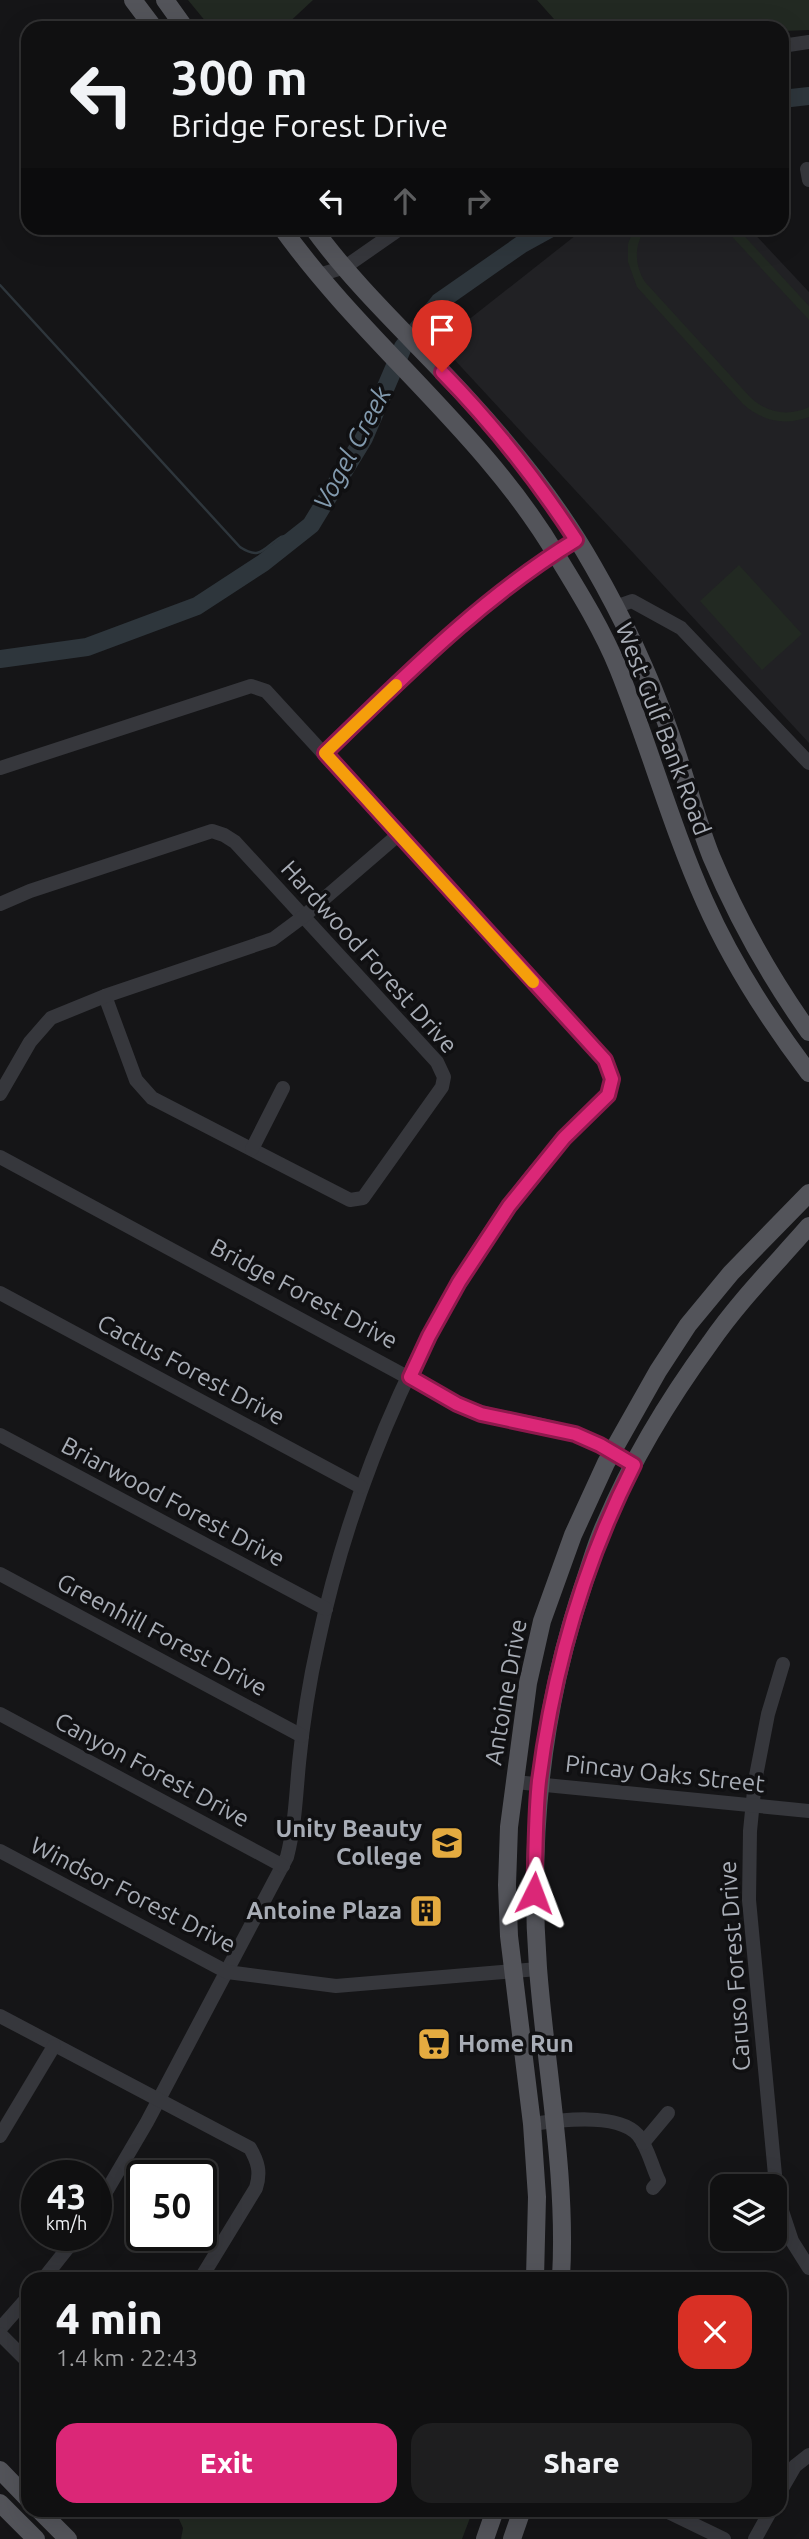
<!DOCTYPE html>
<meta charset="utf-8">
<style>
:root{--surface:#101011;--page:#1e1e1f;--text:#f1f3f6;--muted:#9c9d9f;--line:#303031;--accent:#db2777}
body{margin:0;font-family:Ubuntu,sans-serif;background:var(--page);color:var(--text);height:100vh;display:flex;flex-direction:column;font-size:26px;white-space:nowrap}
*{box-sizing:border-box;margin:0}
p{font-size:23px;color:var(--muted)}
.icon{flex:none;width:38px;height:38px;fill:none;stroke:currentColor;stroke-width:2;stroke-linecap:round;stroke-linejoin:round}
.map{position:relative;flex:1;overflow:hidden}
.panel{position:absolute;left:21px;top:2272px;width:766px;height:245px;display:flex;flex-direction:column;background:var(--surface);border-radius:21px;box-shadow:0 7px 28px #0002,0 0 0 2px var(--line)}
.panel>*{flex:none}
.hud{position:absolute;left:21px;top:21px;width:768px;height:214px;border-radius:21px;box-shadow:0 7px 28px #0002,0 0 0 2px var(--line);background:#101011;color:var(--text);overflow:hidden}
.buttons{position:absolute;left:710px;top:2174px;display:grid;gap:14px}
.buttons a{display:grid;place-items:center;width:77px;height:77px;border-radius:14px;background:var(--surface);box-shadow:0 7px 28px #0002,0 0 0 2px var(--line);font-size:35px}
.speed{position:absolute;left:21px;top:2160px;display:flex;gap:14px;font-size:35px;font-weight:700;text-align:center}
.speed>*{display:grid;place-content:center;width:91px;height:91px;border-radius:50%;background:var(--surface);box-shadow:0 7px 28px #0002,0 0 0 2px var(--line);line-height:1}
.speed small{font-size:18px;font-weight:400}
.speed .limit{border:4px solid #111;border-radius:10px;background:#fff;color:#111}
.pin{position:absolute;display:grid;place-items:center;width:60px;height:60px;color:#fff;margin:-72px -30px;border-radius:50% 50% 50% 0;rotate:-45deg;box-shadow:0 0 7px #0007}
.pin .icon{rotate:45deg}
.me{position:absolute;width:77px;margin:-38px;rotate:3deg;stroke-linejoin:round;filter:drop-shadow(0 0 5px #0008)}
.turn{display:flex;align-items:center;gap:24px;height:147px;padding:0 35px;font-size:32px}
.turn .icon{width:91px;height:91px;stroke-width:2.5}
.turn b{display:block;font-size:49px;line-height:60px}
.lanes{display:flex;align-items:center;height:66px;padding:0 35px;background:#0003;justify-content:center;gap:35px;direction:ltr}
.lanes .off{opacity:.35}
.round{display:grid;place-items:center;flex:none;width:74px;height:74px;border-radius:21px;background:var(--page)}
.summary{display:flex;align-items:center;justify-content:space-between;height:119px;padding:0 35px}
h1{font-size:42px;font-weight:800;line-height:52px}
.action{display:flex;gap:14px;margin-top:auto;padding:14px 35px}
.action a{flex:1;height:80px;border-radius:21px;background:var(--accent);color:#fff;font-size:28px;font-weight:800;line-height:80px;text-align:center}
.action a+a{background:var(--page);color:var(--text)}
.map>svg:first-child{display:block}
.built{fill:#212124}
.green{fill:#222922}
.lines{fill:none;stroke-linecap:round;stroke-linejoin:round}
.stream{stroke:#2e363c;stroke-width:2.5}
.river{stroke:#2e363c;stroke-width:18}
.minor{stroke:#36373c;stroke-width:14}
.major{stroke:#53545a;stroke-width:18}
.route-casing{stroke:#8e194d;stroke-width:18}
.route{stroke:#db2777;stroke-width:12}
.slow{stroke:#f59e0b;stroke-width:12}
.labels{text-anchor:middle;stroke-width:7;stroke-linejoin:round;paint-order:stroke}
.street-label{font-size:24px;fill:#a8adb6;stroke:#101012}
.poi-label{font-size:24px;font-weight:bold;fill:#a8adb6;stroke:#101012;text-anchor:end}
.water-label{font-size:26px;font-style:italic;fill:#829aae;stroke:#101012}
</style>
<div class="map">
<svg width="809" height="2539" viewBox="0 0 809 2539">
<rect width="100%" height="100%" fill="#151517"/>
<path class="built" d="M585 228H749L809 292V743L439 343Z"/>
<g class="green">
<path d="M188 0H313L283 28H211Z"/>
<path d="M537 0H809V30L782 31V28H562Z"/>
<path d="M634 228H646C634 245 634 264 645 282L750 397C767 413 788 417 809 407V417C784 426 762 421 743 404L637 287 628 262V244Z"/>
<path d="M724 228H737L809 306V320Z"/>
<path d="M739 565 802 634 762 670 700 601Z"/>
<path d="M175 2510H473L462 2539H181L183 2528Z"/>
</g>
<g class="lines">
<path class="stream" d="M0 285 240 547C261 561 264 547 281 537 286 535 292 535 298 535"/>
<g class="river">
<path d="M782 99 809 96"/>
<path d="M0 659 87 647 197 606 263 563 311 525 364 438 403 347 439 302 522 244 551 228"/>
</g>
<g class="minor">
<path d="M782 46 809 42"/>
<path d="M807 169 809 180"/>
<path d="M319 275 345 267 401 228"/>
<path d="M615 607 632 601 681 628 809 763"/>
<path d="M325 753C404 677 482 596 576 540"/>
<path d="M0 768 251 686 266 691 605 1060 612 1079 608 1095C584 1121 558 1144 535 1171 429 1302 353 1478 318 1643 309 1683 303 1722 299 1763 296 1795 295 1826 287 1857L147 2122 96 2209"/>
<path d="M0 904 30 891 212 831 224 835 235 842 437 1062 444 1077 442 1087 363 1198 350 1200 152 1098 136 1080 105 996"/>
<path d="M0 1094 30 1042 51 1018 105 996 273 939 304 916 398 835"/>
<path d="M252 1149 283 1088"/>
<path d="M0 1157 457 1404C492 1418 519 1419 554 1428 583 1435 608 1450 634 1465"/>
<path d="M0 1293 361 1487"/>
<path d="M0 1435 326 1609"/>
<path d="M0 1574 302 1736"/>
<path d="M783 1664 768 1714 755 1781 750 1831 749 1900 777 2196 792 2241 809 2268"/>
<path d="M0 1714 283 1866"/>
<path d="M515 1782 809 1811"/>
<path d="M0 1851 227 1972 336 1986 538 1969"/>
<path d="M0 2016 250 2148C258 2162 261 2172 256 2188L201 2278"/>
<path d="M532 2124C559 2120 618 2112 638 2135 648 2147 652 2167 659 2181L653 2188"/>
<path d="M0 2136 54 2046"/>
<path d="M643 2143 668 2113"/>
<path d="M44 2278 78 2235"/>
<path d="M0 2329 28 2297"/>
<path d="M0 2334 28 2362"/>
<path d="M780 2492 795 2466 809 2455"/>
<path d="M664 2510 724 2539"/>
<path d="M755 2539 771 2510"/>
</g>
<g class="major">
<path d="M133 0 154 28"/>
<path d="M165 0 185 28"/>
<path d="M282 228C365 344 484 432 557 556 579 592 602 629 618 668 649 745 671 826 705 902 732 963 769 1020 809 1073"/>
<path d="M313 228C357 289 415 341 466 397 513 448 559 506 593 566 623 618 649 674 669 730 684 771 695 815 711 856 737 918 770 977 809 1032"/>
<path d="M535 2278 537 2197 532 2124 509 1936 507 1885 509 1827 528 1683 542 1621 573 1535 606 1463 658 1371 688 1325 731 1273 809 1193"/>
<path d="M561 2278C567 2175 546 2071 538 1968 528 1834 542 1704 586 1577 592 1559 597 1541 605 1524 632 1460 669 1399 710 1343 739 1301 775 1265 809 1226"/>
<path d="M0 2470 28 2499"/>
<path d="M0 2503 36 2539"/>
<path d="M39 2510 68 2539"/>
<path d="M485 2539 495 2510"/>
<path d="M512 2539 522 2510"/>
</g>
</g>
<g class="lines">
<defs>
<path id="route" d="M442 372C492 423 537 480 576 540 482 597 404 677 325 753L605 1060 612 1079 608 1095 564 1138 509 1206 459 1282 429 1336 410 1377 457 1404 481 1414 575 1434 600 1445 634 1465C583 1565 553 1671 539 1781 535 1818 536 1856 534 1893"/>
</defs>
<use href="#route" class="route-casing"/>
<use href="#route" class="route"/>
<path class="slow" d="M396 685 325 753 533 982"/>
</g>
<defs>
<symbol id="university-square" viewBox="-11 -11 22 22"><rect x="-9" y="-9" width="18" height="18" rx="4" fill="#e4ab40" stroke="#101012"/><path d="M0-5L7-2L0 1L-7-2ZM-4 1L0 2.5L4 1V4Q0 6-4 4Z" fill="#111"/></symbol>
<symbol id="building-square" viewBox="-11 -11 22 22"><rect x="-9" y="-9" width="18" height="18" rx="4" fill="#e4ab40" stroke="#101012"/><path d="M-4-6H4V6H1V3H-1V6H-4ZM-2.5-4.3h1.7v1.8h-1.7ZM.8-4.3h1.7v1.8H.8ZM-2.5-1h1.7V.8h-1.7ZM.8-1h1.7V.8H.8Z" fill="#111"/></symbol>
<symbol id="supermarket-square" viewBox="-11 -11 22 22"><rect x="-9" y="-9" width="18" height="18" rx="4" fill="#e4ab40" stroke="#101012"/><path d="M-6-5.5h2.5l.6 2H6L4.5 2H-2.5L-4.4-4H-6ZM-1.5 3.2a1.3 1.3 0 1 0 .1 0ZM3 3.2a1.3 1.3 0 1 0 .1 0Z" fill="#111"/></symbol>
</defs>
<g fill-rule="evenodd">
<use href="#university-square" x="428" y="1824" width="38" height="38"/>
<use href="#building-square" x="407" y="1892" width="38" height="38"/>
<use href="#supermarket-square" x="415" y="2025" width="38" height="38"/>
</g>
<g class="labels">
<g class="street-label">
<text transform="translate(663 729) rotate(69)" y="8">West Gulf Bank Road</text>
<text transform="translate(369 957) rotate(48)" y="8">Hardwood Forest Drive</text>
<text transform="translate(304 1294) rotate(28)" y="8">Bridge Forest Drive</text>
<text transform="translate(191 1370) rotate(28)" y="8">Cactus Forest Drive</text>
<text transform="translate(173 1502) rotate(28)" y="8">Briarwood Forest Drive</text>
<text transform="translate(162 1635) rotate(28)" y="8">Greenhill Forest Drive</text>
<text transform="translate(506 1692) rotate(-80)" y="8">Antoine Drive</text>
<text transform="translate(152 1770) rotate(28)" y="8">Canyon Forest Drive</text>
<text transform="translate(665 1774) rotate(6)" y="8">Pincay Oaks Street</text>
<text transform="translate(133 1895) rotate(27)" y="8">Windsor Forest Drive</text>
<text transform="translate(735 1966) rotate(-94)" y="8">Caruso Forest Drive</text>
</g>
<g class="poi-label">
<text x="422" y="1837">Unity Beauty<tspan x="422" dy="28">College</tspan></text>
<text x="402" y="1919">Antoine Plaza</text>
<text x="458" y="2052" text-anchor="start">Home Run</text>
</g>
<g class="water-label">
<text transform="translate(352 448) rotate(-62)" y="9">Vogel Creek</text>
</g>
</g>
</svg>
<div class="buttons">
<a><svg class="icon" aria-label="layers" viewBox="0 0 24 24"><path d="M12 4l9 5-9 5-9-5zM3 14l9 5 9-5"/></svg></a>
</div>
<div class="speed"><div>43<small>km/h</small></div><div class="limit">50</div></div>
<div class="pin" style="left:442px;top:372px;background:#d93025"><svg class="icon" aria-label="arrive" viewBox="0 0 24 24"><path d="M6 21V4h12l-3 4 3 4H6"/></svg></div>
<svg class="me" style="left:534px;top:1893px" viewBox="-20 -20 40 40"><path d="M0-17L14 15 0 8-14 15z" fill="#db2777" stroke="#fff" stroke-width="4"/></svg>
<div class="hud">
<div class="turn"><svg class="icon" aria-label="left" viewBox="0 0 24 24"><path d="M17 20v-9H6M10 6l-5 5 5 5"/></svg><div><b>300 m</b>Bridge Forest Drive</div></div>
<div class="lanes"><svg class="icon" aria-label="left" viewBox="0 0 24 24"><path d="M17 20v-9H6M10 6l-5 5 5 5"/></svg><svg class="icon off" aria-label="ahead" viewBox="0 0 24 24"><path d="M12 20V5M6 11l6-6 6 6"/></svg><svg class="icon off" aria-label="right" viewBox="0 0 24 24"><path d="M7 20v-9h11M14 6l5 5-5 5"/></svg></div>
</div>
<section class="panel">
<div class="summary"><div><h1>4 min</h1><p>1.4 km · 22:43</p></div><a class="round" style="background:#d93025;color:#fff"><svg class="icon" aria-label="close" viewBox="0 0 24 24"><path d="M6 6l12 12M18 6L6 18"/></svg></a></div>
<div class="action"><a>Exit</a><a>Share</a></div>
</section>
</div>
